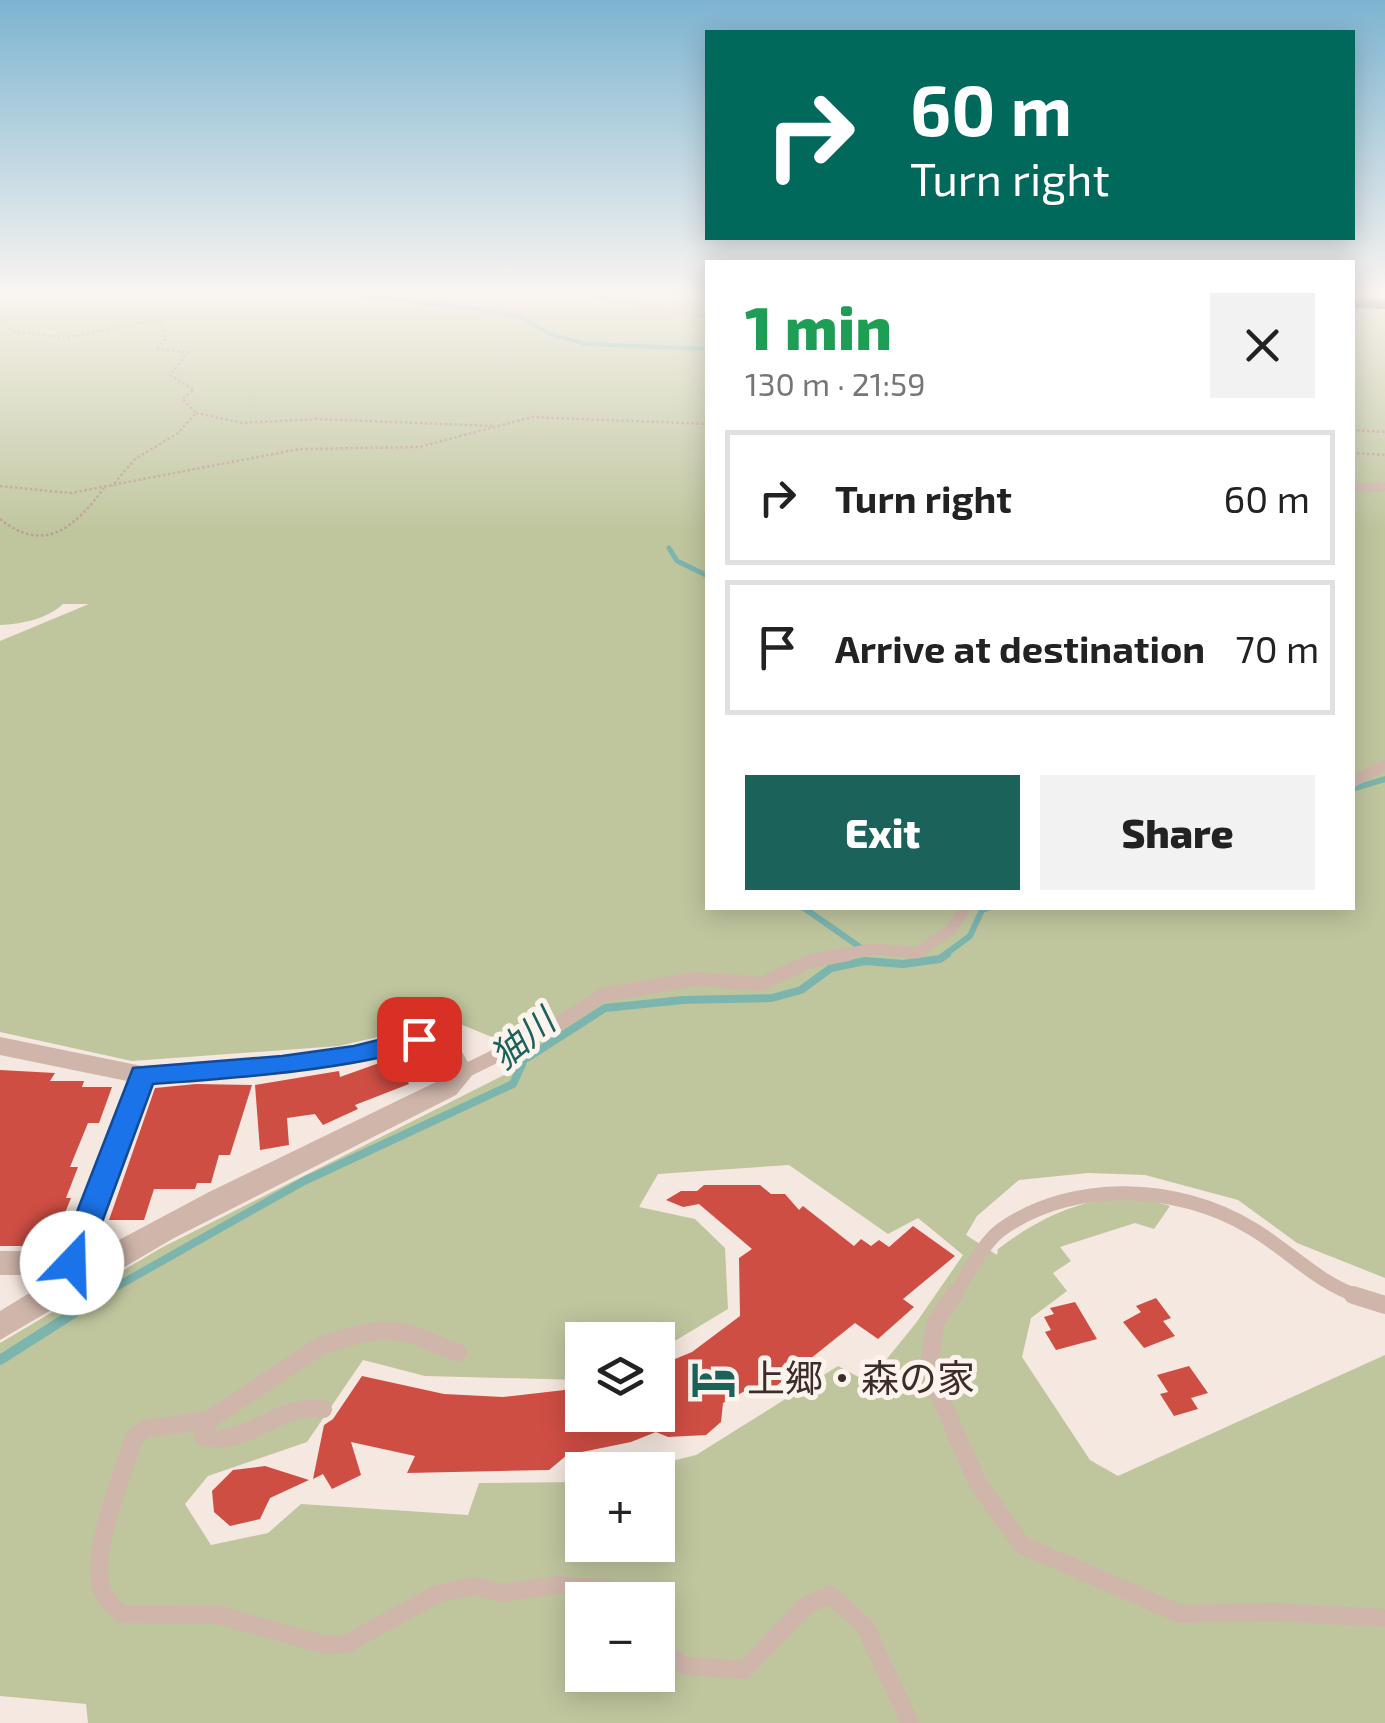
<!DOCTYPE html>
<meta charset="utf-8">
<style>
:root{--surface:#fff;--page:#f2f2f2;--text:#222;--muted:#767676;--line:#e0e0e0;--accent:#1b625a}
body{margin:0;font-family:"Exo 2","Noto Sans JP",sans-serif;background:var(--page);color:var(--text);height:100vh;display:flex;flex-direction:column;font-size:38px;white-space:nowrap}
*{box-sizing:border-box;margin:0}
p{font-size:32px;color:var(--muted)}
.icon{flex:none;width:55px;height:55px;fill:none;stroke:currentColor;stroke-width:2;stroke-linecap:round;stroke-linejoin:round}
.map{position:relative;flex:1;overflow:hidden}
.panel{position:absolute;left:705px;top:260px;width:650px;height:650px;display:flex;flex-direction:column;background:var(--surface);border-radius:0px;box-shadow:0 5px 25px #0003}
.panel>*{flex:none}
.banner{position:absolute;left:705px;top:30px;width:650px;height:210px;border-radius:0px;box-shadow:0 5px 25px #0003;background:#00695c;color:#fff;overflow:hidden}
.controls{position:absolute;left:565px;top:1322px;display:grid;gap:20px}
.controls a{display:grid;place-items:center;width:110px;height:110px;border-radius:0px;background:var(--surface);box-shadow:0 5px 25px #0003;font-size:50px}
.pin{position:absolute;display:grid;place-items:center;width:85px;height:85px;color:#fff;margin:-42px;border-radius:20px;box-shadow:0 5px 15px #0006}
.me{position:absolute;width:110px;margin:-55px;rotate:21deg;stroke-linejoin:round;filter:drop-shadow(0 0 8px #0008)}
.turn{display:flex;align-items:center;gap:35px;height:210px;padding:0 40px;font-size:45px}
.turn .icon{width:130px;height:130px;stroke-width:2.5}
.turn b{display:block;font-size:70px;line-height:85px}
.round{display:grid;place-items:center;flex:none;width:105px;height:105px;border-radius:0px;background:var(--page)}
.summary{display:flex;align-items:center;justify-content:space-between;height:170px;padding:0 40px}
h1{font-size:60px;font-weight:800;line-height:75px;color:#1e9e55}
.button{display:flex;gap:20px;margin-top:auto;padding:20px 40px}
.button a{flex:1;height:115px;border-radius:0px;background:var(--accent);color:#fff;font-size:40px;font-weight:800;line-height:115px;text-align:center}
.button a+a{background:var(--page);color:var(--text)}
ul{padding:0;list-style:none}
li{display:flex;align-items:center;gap:30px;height:135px;margin:0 20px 15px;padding:0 20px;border:5px solid var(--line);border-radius:0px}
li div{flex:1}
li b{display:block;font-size:38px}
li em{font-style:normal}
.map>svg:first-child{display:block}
.green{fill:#bfc69e;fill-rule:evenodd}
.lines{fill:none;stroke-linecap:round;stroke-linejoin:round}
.stream-far4{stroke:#7cb5ae;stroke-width:4}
.stream-far3{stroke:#7cb5ae;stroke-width:5}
.stream-far2{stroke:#7cb5ae;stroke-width:6}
.stream-far1{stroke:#7cb5ae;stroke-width:8}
.stream{stroke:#7cb5ae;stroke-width:10}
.building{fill:#cf4e44}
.path{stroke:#bb9e94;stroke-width:2.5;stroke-dasharray:2.5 2.5;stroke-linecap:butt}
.service-far3{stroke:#cfb5aa;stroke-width:9}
.service-far2{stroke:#cfb5aa;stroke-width:11}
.service-far1{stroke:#cfb5aa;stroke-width:14}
.service{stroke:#cfb5aa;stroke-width:18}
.minor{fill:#cfb5aa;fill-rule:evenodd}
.motorway{fill:#5d4540;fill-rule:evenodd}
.route{fill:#1a73e8;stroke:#114b97;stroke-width:2.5}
.labels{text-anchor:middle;stroke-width:10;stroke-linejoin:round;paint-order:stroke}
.water-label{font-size:35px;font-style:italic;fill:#1b625a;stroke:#fcf3ed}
.near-poi-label{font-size:38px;fill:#3c2d2a;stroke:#fcf3ed;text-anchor:start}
</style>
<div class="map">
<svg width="1385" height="1723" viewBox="0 0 1385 1723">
<rect width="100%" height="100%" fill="#f5e8e0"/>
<path class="green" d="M0 291H707L708 908H1352L1353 291H1385V1278L1297 1243 1238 1200 1145 1175 1088 1173 1019 1180 977 1216 966 1235 997 1255 998 1249C1048 1211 1107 1185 1170 1206L1154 1229 1135 1223 1060 1247 1071 1261 1053 1273 1067 1291 1031 1318 1022 1357 1090 1460 1118 1476 1385 1355V1723H88L86 1704 0 1696V1343L161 1248 528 1063 517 1047 450 1020 339 1046 132 1061 0 1032V641L89 604H63C47 619 22 624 0 625ZM789 1165 888 1234 918 1218 963 1255 916 1323 868 1382 838 1366 696 1455 635 1470H658V1545H582V1482L479 1483 468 1515 301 1504 268 1533 211 1545 185 1504 208 1476 307 1442 363 1360 425 1376 582 1380V1340H658V1351L728 1309 725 1248 695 1219 639 1207 658 1174ZM582 1600H658V1675H582Z"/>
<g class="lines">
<path class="stream-far4" d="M327 291 490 311 522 318 550 334 586 344 708 349"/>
<path class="stream-far3" d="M669 548 677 561 708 576"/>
<g class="stream-far2">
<path d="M1352 789 1385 779"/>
<path d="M804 908 864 950"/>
<path d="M943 956 970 936 982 910 988 908"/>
</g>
<path class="stream-far1" d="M98 1297 304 1181 513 1084 524 1060 605 1008 683 1000 772 998 801 990 831 968 865 961 903 964 940 959 947 954"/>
<path class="stream" d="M0 1360 102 1295"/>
</g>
<g class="building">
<path d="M396 1057 409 1084 355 1105 358 1109 323 1125 315 1114 287 1118 289 1145 260 1150 255 1085 339 1071 340 1077Z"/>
<path d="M0 1070 55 1073 50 1081H84L82 1087H112L99 1123H88L70 1167H78L66 1198H71L60 1225H67L59 1246H0Z"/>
<path d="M196 1084 252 1085 230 1155H219L211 1183H197L195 1189H154L144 1220H109L155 1088Z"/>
<path d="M704 1185H760L771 1194H785L799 1210 803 1206 854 1246 861 1239 871 1246 879 1240 889 1247 913 1226 955 1256 903 1299 914 1307 878 1339 855 1323 765 1395 754 1386 723 1403 721 1422 706 1435 668 1437 656 1432 631 1442 567 1455 549 1470 407 1473 415 1456 351 1442 361 1475 332 1489 323 1474 313 1479 324 1425 333 1419 362 1376 444 1394 503 1397 582 1388V1415H658V1366L692 1352 740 1316 739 1258 752 1249 699 1204 683 1207 666 1200 681 1191H697Z"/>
<path d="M1156 1298 1171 1318 1163 1321 1175 1336 1144 1348 1123 1322 1141 1312 1136 1306Z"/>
<path d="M1075 1302 1097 1339 1056 1350 1045 1332 1051 1330 1044 1317 1054 1314 1050 1308Z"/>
<path d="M1189 1366 1208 1393 1191 1398 1198 1409 1174 1416 1160 1394 1168 1392 1157 1375Z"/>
<path d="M265 1466 309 1480 270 1498 260 1519 230 1526 214 1512 212 1491 233 1470Z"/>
</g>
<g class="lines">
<g class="path">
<path d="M574 291 684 315H708"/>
<path d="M0 316 12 331 65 338 159 319 166 339 156 349 188 352 170 375 194 390 182 399 196 413 178 433 135 459 112 486"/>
<path d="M196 413 243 423 317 419 494 426"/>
<path d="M1352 430 1385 432"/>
<path d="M1352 453 1385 455"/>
<path d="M0 486 71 493 299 449 419 447 532 417 708 424"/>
<path d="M0 519C45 555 75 527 104 488"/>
</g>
<path class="service-far3" d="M1352 488 1385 487"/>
<g class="service-far2">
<path d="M1352 782 1385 765"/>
<path d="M835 956 873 949 917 953 949 931 966 908"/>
</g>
<g class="service-far1">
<path d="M461 1073 549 1030 603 995 696 979 761 984 811 961 848 954"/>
<path d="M953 1297C967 1277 982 1243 1002 1229 1074 1179 1178 1184 1251 1228 1289 1250 1318 1284 1361 1297"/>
</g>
<g class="service">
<path d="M954 1295 936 1321 928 1369 977 1482 1022 1545 1180 1614 1274 1612 1385 1618"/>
<path d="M1353 1295 1385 1305"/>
<path d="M458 1353 408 1333 383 1330 360 1334 322 1345 209 1420 145 1429 134 1438C123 1474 89 1554 102 1590 105 1600 114 1607 121 1614L218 1615 326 1645 346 1644 437 1594 475 1586 502 1593 556 1585 605 1588 617 1600"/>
<path d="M209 1420 203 1437C249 1447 277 1403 323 1409"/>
<path d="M658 1648 686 1666 744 1670 807 1605 830 1595 865 1626 910 1723"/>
</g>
<path class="minor" d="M439 1024 448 1027 474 1073 456 1095 174 1238 0 1340V1311L59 1275H0V1251H62L127 1081 0 1055V1037L142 1066 281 1056 354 1046ZM432 1044 447 1071 438 1081 209 1192 89 1256 152 1084 281 1074 354 1064Z"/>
<path class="motorway" d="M1352 298 1385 299V309L1352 308Z"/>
</g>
<linearGradient id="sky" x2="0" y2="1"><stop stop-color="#7db4d1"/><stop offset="0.55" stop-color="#faf5f1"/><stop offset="1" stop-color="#faf5f1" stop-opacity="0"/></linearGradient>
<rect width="1385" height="532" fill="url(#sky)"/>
<path class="route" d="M419 1030 428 1033 432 1039 428 1046C337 1071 246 1077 153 1084L87 1263 83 1271 72 1275 61 1271 57 1263 133 1068 282 1056 354 1046Z"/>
<defs>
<symbol id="hotel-bare" viewBox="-9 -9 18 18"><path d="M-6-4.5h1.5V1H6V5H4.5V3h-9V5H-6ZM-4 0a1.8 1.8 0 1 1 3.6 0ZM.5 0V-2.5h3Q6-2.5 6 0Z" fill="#1b625a" stroke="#fcf3ed" stroke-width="2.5" paint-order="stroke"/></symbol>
</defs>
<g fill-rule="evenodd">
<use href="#hotel-bare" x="682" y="1348" width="63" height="63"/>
</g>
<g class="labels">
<g class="water-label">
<text transform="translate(523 1039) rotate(-40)" y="12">㹨川</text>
</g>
<g class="near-poi-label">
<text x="747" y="1392">上郷・森の家</text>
</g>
</g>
</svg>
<div class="controls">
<a><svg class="icon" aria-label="layers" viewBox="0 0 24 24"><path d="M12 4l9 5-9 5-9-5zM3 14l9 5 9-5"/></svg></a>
<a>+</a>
<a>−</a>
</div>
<div class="pin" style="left:419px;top:1039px;background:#d93025"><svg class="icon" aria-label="arrive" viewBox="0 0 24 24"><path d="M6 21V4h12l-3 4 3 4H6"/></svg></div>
<svg class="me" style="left:72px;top:1263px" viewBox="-20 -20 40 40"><circle r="19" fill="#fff"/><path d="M0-13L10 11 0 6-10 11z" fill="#1a73e8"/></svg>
<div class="banner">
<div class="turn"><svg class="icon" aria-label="right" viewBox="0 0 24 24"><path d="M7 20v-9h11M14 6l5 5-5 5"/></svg><div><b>60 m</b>Turn right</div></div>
</div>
<section class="panel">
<div class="summary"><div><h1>1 min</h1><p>130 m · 21:59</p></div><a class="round"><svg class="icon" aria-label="close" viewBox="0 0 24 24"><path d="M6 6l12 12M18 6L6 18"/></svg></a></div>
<ul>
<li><svg class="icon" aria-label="right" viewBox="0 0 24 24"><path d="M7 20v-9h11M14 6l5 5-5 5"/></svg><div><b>Turn right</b></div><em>60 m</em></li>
<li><svg class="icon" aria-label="arrive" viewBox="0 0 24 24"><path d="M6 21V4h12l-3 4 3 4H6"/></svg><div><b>Arrive at destination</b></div><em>70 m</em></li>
</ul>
<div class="button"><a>Exit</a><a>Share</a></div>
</section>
</div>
